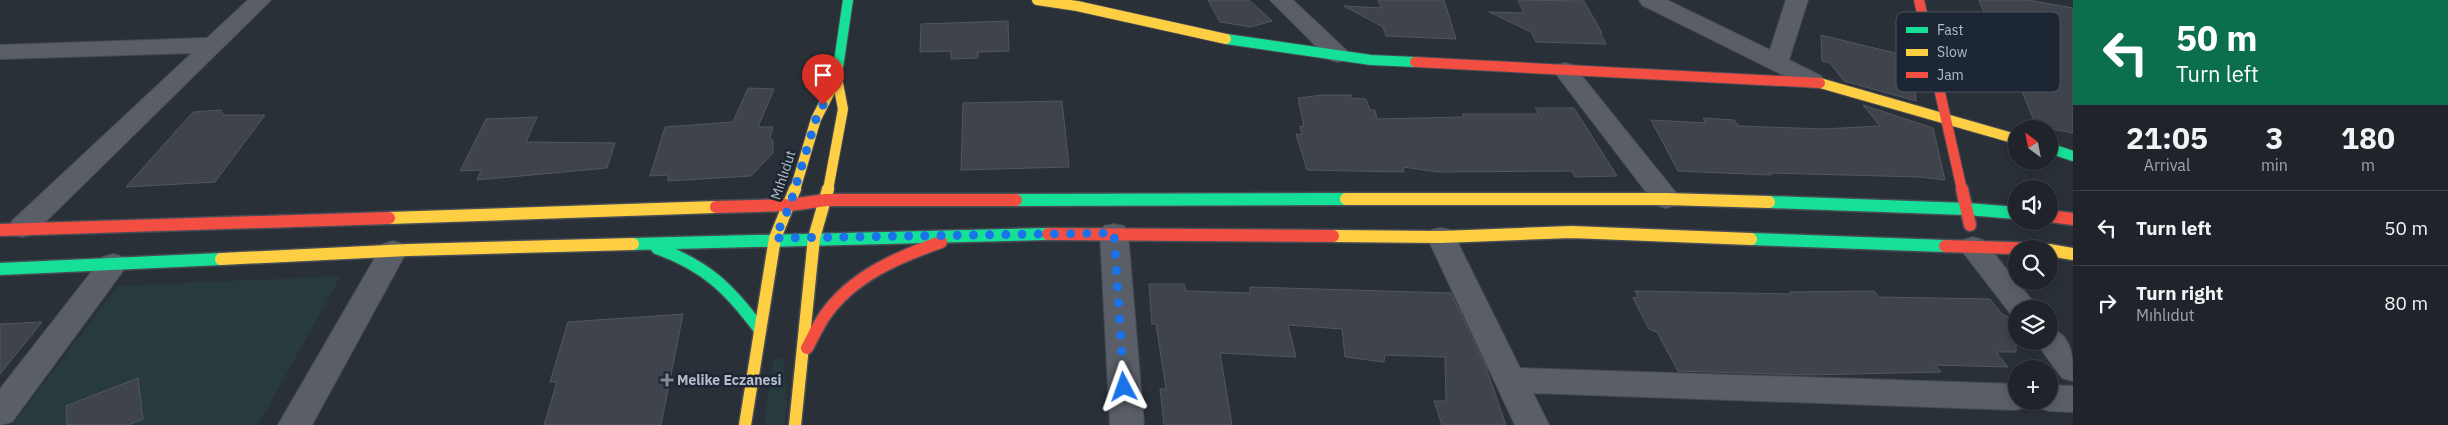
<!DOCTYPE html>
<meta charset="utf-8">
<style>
:root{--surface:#20242a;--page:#282c32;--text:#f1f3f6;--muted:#a2a4a8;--line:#3d4147}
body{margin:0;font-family:"IBM Plex Sans",sans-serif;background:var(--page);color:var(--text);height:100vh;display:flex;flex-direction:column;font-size:19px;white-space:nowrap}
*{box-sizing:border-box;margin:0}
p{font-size:16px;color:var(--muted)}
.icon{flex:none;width:28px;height:28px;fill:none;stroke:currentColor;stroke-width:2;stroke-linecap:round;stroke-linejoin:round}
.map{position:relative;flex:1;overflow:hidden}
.sheet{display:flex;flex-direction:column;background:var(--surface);width:375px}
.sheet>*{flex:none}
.hud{background:#0b6e4f;color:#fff;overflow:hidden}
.needle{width:32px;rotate:328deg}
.fabs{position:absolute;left:2008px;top:120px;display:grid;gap:10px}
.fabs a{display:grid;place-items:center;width:50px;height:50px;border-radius:50%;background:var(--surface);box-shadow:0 2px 8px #0003,0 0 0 1px var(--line);font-size:25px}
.pin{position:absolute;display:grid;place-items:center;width:42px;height:42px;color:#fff;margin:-51px -21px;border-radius:50% 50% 50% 0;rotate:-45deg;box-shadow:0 0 5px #0007}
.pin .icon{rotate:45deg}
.me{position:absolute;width:55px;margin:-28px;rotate:356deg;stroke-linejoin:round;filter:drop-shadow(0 0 4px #0008)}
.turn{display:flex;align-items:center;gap:18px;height:105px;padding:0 20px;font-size:22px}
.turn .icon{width:65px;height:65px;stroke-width:2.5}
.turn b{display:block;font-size:35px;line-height:42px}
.eta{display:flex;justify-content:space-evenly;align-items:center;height:85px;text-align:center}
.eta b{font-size:30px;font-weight:700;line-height:35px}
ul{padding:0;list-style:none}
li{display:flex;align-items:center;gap:15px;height:75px;padding:0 20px;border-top:1px solid var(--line)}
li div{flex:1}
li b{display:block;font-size:19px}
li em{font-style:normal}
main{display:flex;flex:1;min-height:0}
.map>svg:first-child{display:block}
.green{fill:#273a3e}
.building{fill:#3f444c;stroke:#52575f}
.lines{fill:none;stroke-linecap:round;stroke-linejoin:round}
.street-casing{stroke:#484c55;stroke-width:2}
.fast-far1-casing{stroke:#484c55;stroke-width:12}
.fast-casing{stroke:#484c55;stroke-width:15}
.slow-far1-casing{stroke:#484c55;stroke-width:12}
.slow-casing{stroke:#484c55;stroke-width:15}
.jam-far1-casing{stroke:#484c55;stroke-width:12}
.jam-casing{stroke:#484c55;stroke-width:15}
.street{fill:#5a5e66;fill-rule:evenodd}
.fast-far1{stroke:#16e098;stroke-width:10}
.fast{stroke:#16e098;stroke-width:12}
.slow-far1{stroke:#ffcf43;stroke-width:10}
.slow{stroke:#ffcf43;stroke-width:12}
.jam-far1{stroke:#f24e42;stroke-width:10}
.jam{stroke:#f24e42;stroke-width:12}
.route{stroke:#1a73e8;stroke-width:9;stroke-dasharray:0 16.2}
.poi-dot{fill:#848b96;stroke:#1d2633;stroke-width:2}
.labels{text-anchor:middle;stroke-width:5;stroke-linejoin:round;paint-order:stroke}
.street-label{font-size:14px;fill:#b4bcc9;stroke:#1d2633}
.poi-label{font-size:14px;font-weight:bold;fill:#b4bcc9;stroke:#1d2633;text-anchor:start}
.key{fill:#1d2633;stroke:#4a5360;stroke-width:1}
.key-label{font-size:14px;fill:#b4bcc9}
</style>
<main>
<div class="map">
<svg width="2073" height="425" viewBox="0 0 2073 425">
<rect width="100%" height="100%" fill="#2a3038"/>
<g class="green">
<path d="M341 276 258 425H12L118 286Z"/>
<path d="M774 357 783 359 787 401 784 425H764Z"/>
</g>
<g class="building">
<path d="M1208 0H1249L1272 21 1251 27 1220 22Z"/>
<path d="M1378 0H1444L1456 39 1386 36 1383 27 1344 6 1381 8Z"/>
<path d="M1518 0 1584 1 1602 33 1600 32 1606 44 1536 42 1531 32 1489 12 1524 13Z"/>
<path d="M1979 0H2028L2073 8V133L2036 126 2012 66 1975 58 1968 35 1994 39Z"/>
<path d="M1008 21 1009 51 978 52V58L951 59V51L920 52 921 24Z"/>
<path d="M1821 35 1907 56 1908 66 1914 68 1916 101 1844 81 1830 63 1822 61Z"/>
<path d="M748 88 774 89 758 127H773L770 137 773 141V153L751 176 668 181V175L650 176 665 127 733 122Z"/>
<path d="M1322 95H1351V98L1366 99 1370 110H1375L1377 119 1464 117 1462 114H1539L1535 108H1574L1617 176 1575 177 1572 171 1438 172 1403 167 1404 172 1307 170 1296 134 1302 135 1300 126 1304 127 1298 98Z"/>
<path d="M1062 101 1069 167 961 170 963 103Z"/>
<path d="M1863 105 1933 128 1945 180 1920 177 1770 173 1771 175 1678 171 1651 120 1706 123 1703 118 1734 120 1739 126 1823 129 1880 126Z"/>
<path d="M221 110 223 115H265L215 182 126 187 193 112Z"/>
<path d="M537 117 526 142 615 143 607 168 477 180 481 170 460 171 486 119Z"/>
<path d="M1149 284H1184L1186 291 1250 293V287L1451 293 1485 365 1506 425H1442L1434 401H1446L1445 357 1385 355 1384 362 1345 357 1342 329 1288 325 1296 357 1220 353 1232 425H1164L1160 389H1166L1156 324H1152Z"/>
<path d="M1635 291 1792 294 1790 292 1874 291 1879 297 1990 299 2002 314 2016 320V352H1996L2008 367 1935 365 1941 372 1808 375 1678 371 1657 332 1649 329 1633 298 1638 297Z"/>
<path d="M683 314 661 425H544L557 382H550L568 322Z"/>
<path d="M42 322 0 374V324Z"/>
<path d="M138 378 143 419 128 425H67L66 406Z"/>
</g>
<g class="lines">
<defs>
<g id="street">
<path d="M248 0H271L32 235 22 237 12 235 8 228 12 221 192 53 0 59V45L207 38Z"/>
<path d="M1270 0H1293L1346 50 1350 55 1346 60 1338 62 1330 60Z"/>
<path d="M1639 0H1667L1770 50 1786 0H1808L1789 60 1821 76 1825 81 1821 86 1813 88 1805 86 1642 5Z"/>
<path d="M1565 63 1573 65 1676 193 1680 199 1676 205 1666 208 1656 205 1553 70 1557 65Z"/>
<path d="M1114 224 1124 226 1128 233 1144 425H1110L1100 233 1104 226Z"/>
<path d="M1441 228 1451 230 1455 237 1520 368 2016 384V401H2030L2028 406 2016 410 1533 393 1549 425H1515L1427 237 1431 230Z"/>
<path d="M1973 237 1983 240 2039 309H2016V318L2013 317 1959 247 1963 240Z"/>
<path d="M393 241 403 244 407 251 312 425H278L383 244Z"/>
<path d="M113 254 123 257 127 264 123 271 12 422 0 425V389L103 257Z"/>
<path d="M2049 328C2073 335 2073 357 2073 381L2062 378 2035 341H2049Z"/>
<path d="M2049 385 2073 386V412L2049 411 2037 407 2034 401H2049Z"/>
</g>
<g id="fast-far1">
<path d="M1226 39 1371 60 1415 62"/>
<path d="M838 68 848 0"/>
<path d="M2049 148 2073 156"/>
</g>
<g id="fast">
<path d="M1016 200 1346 199"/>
<path d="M1769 202 1967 209 2016 213"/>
<path d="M1751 239 1945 246"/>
<path d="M633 244 1048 234"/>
<path d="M657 248C706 266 729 288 760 330"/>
<path d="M0 269 221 259"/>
</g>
<g id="slow-far1">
<path d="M1037 0 1077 6 1226 39"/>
<path d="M1820 83 2016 139"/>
<path d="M795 190 816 119 837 78"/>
<path d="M828 190 843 109 837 78 838 68"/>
</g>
<g id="slow">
<path d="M1346 199H1666L1769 202"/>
<path d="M389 218 716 207"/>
<path d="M1333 236 1441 237 1571 232 1751 239"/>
<path d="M2049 250 2073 254"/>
<path d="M221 259 408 250 633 244"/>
<path d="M745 425 775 238 795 189"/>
<path d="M795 425 814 238 828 189"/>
</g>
<g id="jam-far1">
<path d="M1919 0 1962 190"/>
<path d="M1415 62 1820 83"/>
</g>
<g id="jam">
<path d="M1962 189 1970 225"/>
<path d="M716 207 790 205 826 200H1016"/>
<path d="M2049 216 2073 219"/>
<path d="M0 230 389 218"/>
<path d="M1048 234 1333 236"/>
<path d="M1945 246 2041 249"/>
<path d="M807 348C813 337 818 325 826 314 853 276 898 257 941 242"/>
</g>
</defs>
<use href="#street" class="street-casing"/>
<use href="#fast-far1" class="fast-far1-casing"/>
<use href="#fast" class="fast-casing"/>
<use href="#slow-far1" class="slow-far1-casing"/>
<use href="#slow" class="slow-casing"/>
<use href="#jam-far1" class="jam-far1-casing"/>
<use href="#jam" class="jam-casing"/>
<use href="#street" class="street"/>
<use href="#fast-far1" class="fast-far1"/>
<use href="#fast" class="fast"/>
<use href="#slow-far1" class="slow-far1"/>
<use href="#slow" class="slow"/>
<use href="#jam-far1" class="jam-far1"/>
<use href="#jam" class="jam"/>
</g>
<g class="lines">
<path class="route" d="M823 105 816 119 790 205 775 238 1114 233 1124 387"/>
</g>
<path class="poi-dot" d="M664.5 372.5h5v5h5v5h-5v5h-5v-5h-5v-5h5z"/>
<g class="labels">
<g class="street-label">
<text transform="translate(783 175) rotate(-72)" y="5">Mıhlıdut</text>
</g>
<g class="poi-label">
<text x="677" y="385">Melike Eczanesi</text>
</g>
</g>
<rect x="1896" y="12" width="164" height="80" rx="8" class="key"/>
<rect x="1906" y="27" width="22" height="6" fill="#16e098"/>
<rect x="1906" y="49" width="22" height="7" fill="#ffcf43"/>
<rect x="1906" y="72" width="22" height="6" fill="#f24e42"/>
<g class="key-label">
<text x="1937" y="35">Fast</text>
<text x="1937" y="57">Slow</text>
<text x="1937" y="80">Jam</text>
</g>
</svg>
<div class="fabs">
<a><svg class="needle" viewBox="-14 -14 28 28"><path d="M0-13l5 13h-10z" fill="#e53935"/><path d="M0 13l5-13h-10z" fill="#a2a4a8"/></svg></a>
<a><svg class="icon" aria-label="sound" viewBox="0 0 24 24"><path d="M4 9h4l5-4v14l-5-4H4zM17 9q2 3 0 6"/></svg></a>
<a><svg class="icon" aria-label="search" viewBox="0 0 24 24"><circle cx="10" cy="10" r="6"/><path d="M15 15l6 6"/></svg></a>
<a><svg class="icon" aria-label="layers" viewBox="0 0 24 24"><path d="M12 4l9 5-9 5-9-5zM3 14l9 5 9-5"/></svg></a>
<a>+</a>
</div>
<div class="pin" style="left:823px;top:105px;background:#d93025"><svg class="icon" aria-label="arrive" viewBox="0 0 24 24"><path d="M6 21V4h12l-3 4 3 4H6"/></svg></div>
<svg class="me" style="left:1124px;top:387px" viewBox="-20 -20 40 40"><path d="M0-17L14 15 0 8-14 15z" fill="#1a73e8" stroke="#fff" stroke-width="4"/></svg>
</div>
<section class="sheet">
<div class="hud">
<div class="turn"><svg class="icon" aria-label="left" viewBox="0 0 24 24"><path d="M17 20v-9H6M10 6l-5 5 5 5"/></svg><div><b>50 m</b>Turn left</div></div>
</div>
<div class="eta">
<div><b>21:05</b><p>Arrival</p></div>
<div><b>3</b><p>min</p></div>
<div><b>180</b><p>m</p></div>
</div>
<ul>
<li><svg class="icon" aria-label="left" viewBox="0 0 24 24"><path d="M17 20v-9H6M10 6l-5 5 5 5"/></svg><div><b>Turn left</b></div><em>50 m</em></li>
<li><svg class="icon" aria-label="right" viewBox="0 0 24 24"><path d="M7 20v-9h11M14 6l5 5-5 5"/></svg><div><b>Turn right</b><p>Mıhlıdut</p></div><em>80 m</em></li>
</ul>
</section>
</main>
